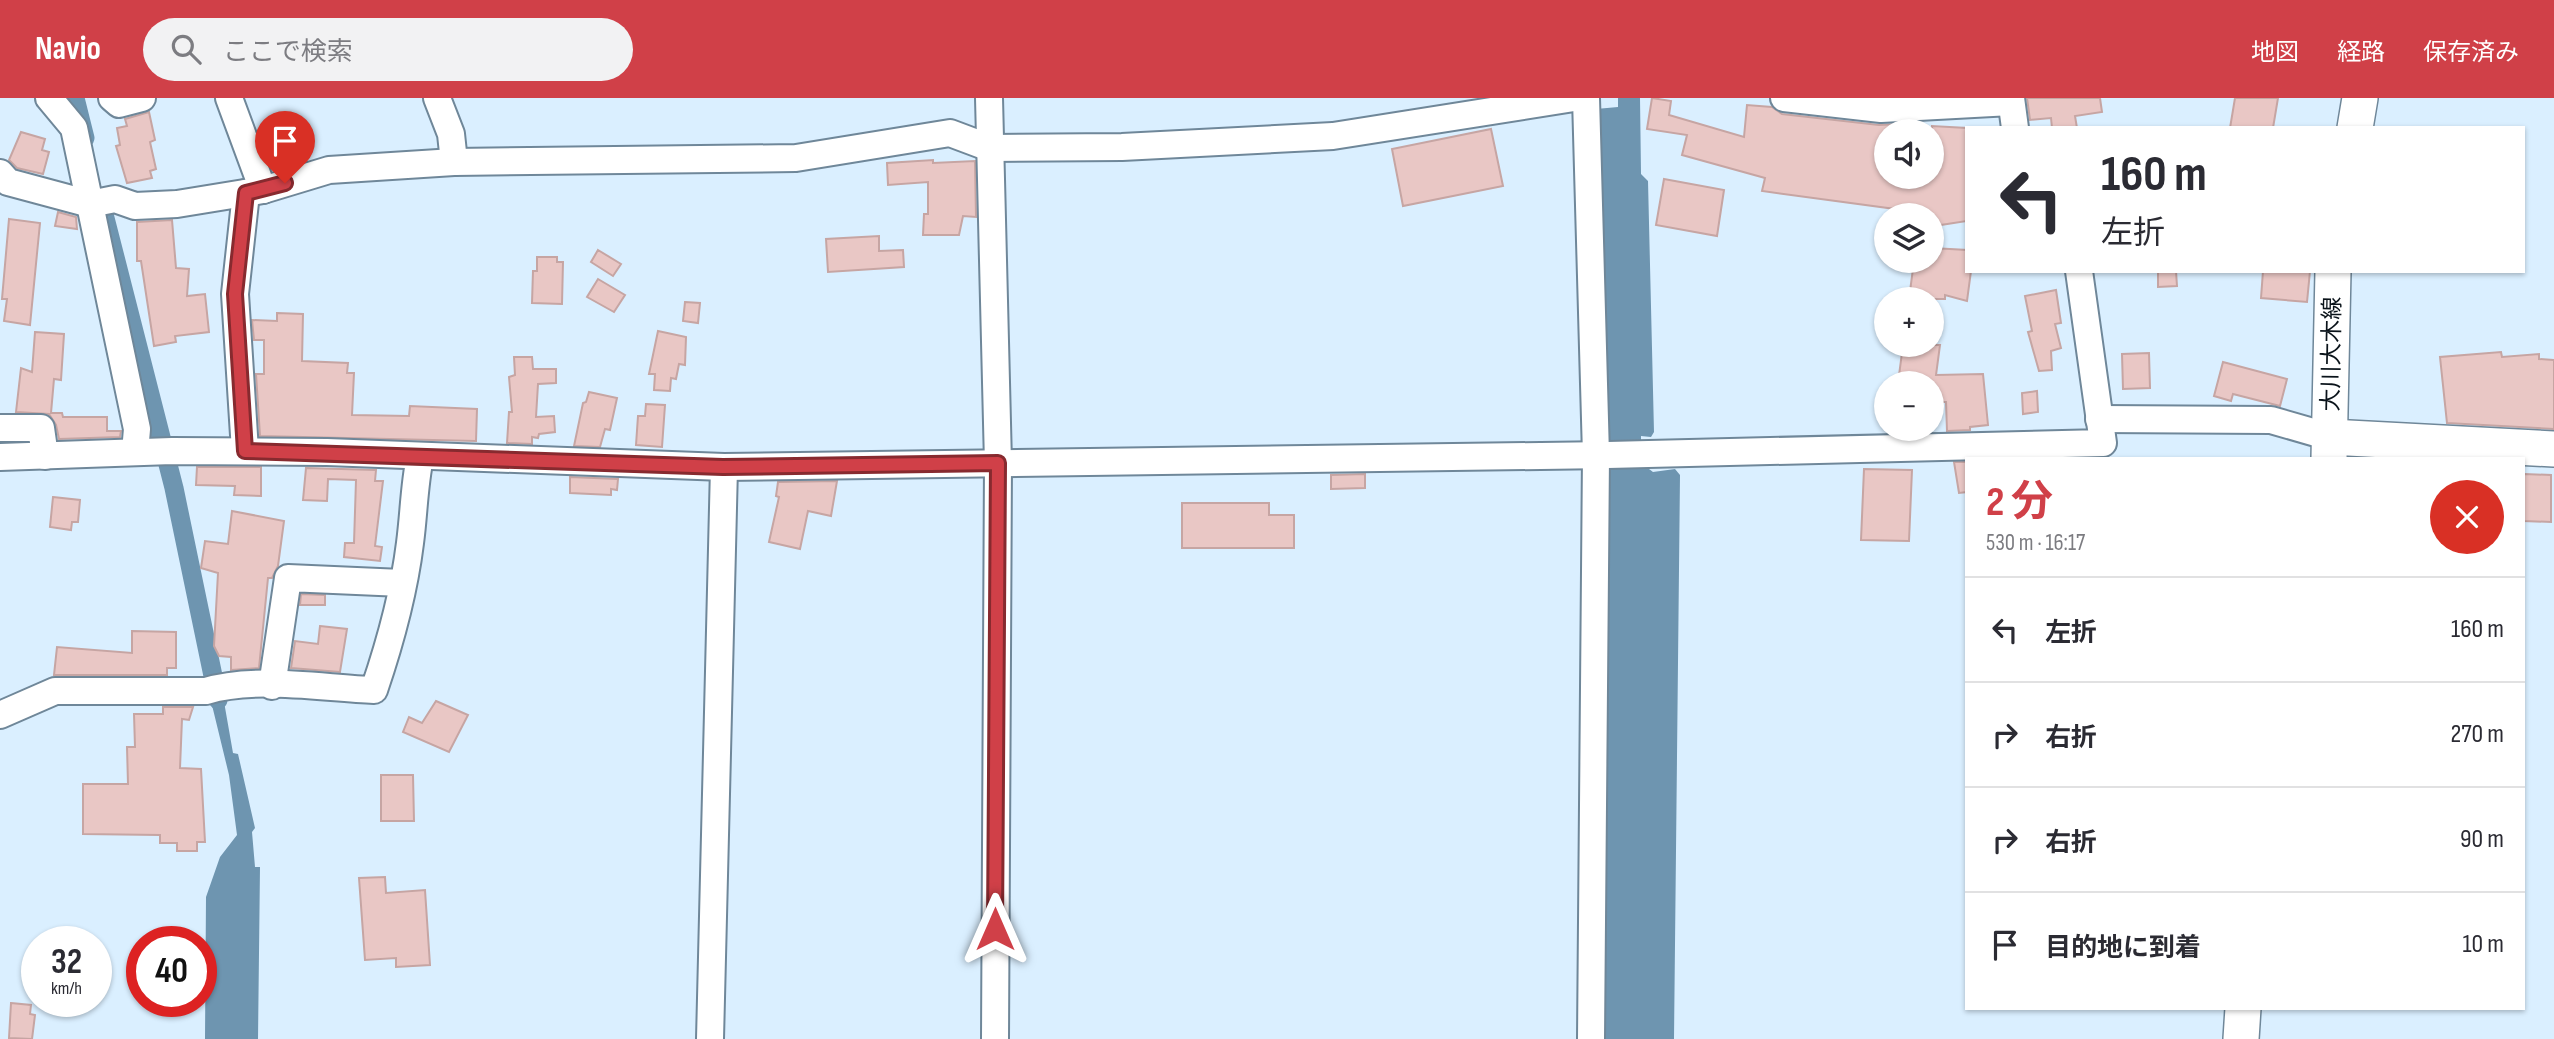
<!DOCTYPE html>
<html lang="ja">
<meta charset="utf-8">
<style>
:root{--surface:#fff;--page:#f2f2f3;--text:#2b2b33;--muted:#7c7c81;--line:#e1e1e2;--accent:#d04048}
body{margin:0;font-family:"Sofia Sans Condensed","Noto Sans JP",sans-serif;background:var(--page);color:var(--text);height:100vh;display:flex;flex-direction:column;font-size:26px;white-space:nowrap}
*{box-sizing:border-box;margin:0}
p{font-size:23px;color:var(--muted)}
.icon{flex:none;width:38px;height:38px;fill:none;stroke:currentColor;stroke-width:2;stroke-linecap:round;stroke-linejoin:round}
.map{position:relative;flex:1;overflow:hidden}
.details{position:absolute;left:1965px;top:359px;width:560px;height:553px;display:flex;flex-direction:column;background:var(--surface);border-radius:0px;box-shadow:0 2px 5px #0004}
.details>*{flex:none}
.guide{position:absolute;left:1965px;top:28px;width:560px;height:147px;border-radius:0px;box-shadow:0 2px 5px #0004;background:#fff;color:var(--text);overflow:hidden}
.controls{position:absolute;left:1874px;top:21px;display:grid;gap:14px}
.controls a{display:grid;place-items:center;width:70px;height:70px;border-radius:50%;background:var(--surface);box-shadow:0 2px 5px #0004;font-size:35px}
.speed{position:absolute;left:21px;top:828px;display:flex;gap:14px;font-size:35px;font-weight:700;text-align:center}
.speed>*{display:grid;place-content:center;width:91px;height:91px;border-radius:50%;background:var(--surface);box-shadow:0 2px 5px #0004;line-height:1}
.speed small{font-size:18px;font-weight:400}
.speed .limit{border:10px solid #d22;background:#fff;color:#111}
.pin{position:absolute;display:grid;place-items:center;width:60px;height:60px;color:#fff;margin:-72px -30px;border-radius:50% 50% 50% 0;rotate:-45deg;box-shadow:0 0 7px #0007}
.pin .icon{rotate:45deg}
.me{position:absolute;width:77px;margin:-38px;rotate:0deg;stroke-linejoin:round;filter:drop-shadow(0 0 5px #0008)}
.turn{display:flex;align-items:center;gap:24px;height:147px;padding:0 21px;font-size:32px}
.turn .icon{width:91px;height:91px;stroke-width:2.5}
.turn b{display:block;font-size:49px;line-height:60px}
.round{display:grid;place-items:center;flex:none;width:74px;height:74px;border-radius:37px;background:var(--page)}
.head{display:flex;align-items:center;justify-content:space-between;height:119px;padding:0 21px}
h1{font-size:42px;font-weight:700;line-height:52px;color:var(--accent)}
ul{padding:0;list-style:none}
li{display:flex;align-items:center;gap:21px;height:105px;padding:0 21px;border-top:2px solid var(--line)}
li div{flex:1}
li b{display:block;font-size:26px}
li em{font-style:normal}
header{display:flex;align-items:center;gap:42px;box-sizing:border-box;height:98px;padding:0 35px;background:var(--accent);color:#fff}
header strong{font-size:33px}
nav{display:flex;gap:38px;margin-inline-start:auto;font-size:24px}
.search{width:490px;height:63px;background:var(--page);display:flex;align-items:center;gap:18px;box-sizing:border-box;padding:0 24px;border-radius:38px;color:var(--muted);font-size:26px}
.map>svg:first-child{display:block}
.water{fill:#6e95b0}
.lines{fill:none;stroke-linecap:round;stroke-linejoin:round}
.canal{stroke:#6e95b0;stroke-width:19}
.building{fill:#e9c7c5;stroke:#c6a5a3;stroke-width:2}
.minor-casing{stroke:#6f8799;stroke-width:30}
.major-casing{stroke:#6f8799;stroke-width:38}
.minor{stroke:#fff;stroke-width:26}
.major{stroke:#fff;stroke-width:35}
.route-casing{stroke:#872a2f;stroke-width:18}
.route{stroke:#d04048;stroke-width:12}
.labels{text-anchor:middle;stroke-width:7;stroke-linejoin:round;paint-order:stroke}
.street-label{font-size:23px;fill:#0a131a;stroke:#fff}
</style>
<header>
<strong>Navio</strong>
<div class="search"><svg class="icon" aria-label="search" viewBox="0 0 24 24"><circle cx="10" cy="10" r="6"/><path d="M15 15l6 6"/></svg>ここで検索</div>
<nav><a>地図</a><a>経路</a><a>保存済み</a></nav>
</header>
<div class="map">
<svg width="2554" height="941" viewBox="0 0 2554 941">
<rect width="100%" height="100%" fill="#daefff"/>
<g class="water">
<path d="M1618 0H1640L1641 76 1648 83 1654 334 1651 339 1641 338V365L1653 374 1675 371 1680 377 1674 941H1603L1607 374 1627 343 1609 344 1606 340 1596 11 1618 9Z"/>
<path d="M223 598 233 655 238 656 255 730 252 734 255 769H260L258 941H205L206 799 220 759 237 737 229 677 211 603Z"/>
</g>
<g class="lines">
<g class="canal">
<path d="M75 0 85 40"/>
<path d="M104 116 174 390 218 602"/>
</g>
</g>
<g class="building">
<path d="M1652 0 1671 3 1669 17 1744 39 1747 7 1772 9 1782 16 1879 27 1921 25 1920 33H1886V79H1932V28L1967 30V123L1934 128 1932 116 1762 93 1765 80 1682 57 1687 37 1647 31Z"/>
<path d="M2027 0H2100L2102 14 2075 18 2077 30H2052L2051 20 2030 22Z"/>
<path d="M2235 0H2278L2273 30H2230Z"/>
<path d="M149 14 155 42 150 44 156 71 150 73 152 80 127 85 116 48 120 47 117 30 127 28 125 21Z"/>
<path d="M1491 31 1503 88 1403 108 1392 51Z"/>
<path d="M21 34 45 41 42 52 49 54 43 76 17 70 9 62Z"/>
<path d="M933 62V65L975 63 976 119 963 118 959 137H923L924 116H928V84L888 87 887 65Z"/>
<path d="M1664 81 1724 92 1717 138 1656 127Z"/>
<path d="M58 114 76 119 77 131 55 128Z"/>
<path d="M9 121 40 125 30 227 4 223 7 201H2Z"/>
<path d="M172 122 176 170 189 171 187 198 205 196 209 234 175 238 176 244 154 248 141 163H137V124Z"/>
<path d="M879 138V153L903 152 904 169 828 174 826 141Z"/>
<path d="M1932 150 1967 152V173H1971L1967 203 1945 197V201H1909L1914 163H1932Z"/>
<path d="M598 152 621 166 613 178 591 164Z"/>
<path d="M537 159H557V164H563L562 206 532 205 533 173H537Z"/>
<path d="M2158 173H2176L2177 188 2158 189Z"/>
<path d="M2263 173H2310L2307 204 2261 200Z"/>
<path d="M598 181 625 197 614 214 587 199Z"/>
<path d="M2056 192 2061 225 2055 226 2061 250 2051 253 2052 272 2039 273 2028 234 2032 233 2025 198Z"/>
<path d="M685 204 700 205 698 225 683 223Z"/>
<path d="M277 215 303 216 302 263 348 265 347 275H354L352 317 409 318 410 308 477 311 476 343 260 338 256 276H264V242H254L252 222 277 223Z"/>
<path d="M658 233 686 239 685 267 679 266 676 281 671 280 670 293 654 292 655 276H649Z"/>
<path d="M35 234 64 236 61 282 54 281 51 315H62L63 319H107V333H121L120 339 59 341 56 327 49 316 16 314 21 270 32 274Z"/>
<path d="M1903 247H1940L1936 277 1983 276 1988 327 1970 329V332L1947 333 1946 304H1932V285H1898Z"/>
<path d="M2501 254 2502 259 2539 256V261L2554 262V331L2447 325 2440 259Z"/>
<path d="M2149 255 2150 290 2123 291 2122 256Z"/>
<path d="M514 259H532L533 271H556V285L538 286 536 319 554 318 555 334 539 336 538 340 532 339V346L507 345 509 314H512L509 279 515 277Z"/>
<path d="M2223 264 2287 281 2280 308 2233 296 2231 303 2214 298Z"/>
<path d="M2037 293 2038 314 2023 316 2022 295Z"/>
<path d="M589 294 617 300 610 332 605 331 600 349 574 348 583 305 586 304Z"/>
<path d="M646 306 665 307 662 349 636 347 638 318H645Z"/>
<path d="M1954 364H1967V394L1959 395Z"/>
<path d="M197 369H261V398L234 397 235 388 196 387Z"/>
<path d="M306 370 376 372 375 383H383L375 448 382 449 380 463 344 459 345 445H354L356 382 328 381 327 403 303 402Z"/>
<path d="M1864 371 1912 372 1909 443 1861 442Z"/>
<path d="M1365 376V390L1331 391V377Z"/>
<path d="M2524 376 2551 377V424L2524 423Z"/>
<path d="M570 379 618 381 617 392 611 391V397L570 395Z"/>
<path d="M837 383 831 418 808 413 800 451 769 444 779 399 776 398 778 384Z"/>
<path d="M53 399 80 402 78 424H72L71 432 50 429Z"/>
<path d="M1182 405H1269V417H1294V450H1182Z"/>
<path d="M232 413 284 423 278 468 272 480H268L259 570 231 572V559L219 558 214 548 218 475 201 470 205 443 228 446Z"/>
<path d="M301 496 325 497V507H300Z"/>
<path d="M320 528 347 531 340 574 291 570 295 543 318 546Z"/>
<path d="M132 533 176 534V570H167V577H54L57 549 132 555Z"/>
<path d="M436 603 468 617 449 654 403 634 409 619 422 625Z"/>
<path d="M163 609H193L189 622 182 621 180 670 201 671 205 744H197V753H177V745H160V737L83 736V686H128L127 649H135L134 616H163Z"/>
<path d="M381 677H413L414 723H381Z"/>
<path d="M385 779 386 795 425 792 430 867 396 869V860L365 862 359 780Z"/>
<path d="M11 905 31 907 30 916 35 917 32 941 9 940Z"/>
</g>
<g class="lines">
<defs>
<g id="minor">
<path d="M49 0 74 30 137 331 135 354"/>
<path d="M112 0 119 6 142 0"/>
<path d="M229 0 263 92"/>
<path d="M437 0 451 36 454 64"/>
<path d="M989 0 998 365 995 941"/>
<path d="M1586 0 1596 357 1591 941"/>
<path d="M1784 0 1881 11 2011 4"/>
<path d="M2011 0 2015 30"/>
<path d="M0 75 8 84 90 106 115 101 135 108 177 106 263 92 329 72 454 64 796 60 950 35 990 50 1122 49 1333 38 1574 0"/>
<path d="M2099 321 2271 322 2330 339"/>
<path d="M0 330H41L45 358"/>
<path d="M245 353 235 196 246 95"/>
<path d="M0 359 172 353 327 354 724 369 1608 357 2103 345 2079 173"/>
<path d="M272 588 288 480 402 485"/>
<path d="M0 617 55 593H206C255 578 322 590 374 592 390 545 404 494 410 445 414 415 414 388 420 359"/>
<path d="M710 941 724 369"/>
</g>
<g id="major">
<path d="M2355 30 2360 0"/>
<path d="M2330 339 2554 351"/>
<path d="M2329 360 2333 173"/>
<path d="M2241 941 2243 910"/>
</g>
</defs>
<use href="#minor" class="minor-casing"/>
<use href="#major" class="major-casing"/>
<use href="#minor" class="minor"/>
<use href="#major" class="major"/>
</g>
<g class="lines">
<defs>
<path id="route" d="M285 85 246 95 235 196 245 353 723 369 998 365 995 831"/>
</defs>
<use href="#route" class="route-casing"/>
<use href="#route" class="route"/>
</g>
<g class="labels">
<g class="street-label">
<text transform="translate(2331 256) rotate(-89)" y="8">大川大木線</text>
</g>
</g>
</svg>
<div class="controls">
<a><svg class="icon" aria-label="sound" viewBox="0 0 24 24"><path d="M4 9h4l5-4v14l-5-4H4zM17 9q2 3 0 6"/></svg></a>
<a><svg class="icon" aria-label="layers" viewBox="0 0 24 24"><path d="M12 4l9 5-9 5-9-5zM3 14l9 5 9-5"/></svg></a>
<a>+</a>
<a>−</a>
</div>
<div class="speed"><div>32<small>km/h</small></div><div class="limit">40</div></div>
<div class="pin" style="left:285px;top:85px;background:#d93025"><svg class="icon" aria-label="arrive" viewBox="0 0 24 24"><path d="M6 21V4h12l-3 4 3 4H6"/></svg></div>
<svg class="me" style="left:995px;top:831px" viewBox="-20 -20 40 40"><path d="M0-17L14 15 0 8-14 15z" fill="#d04048" stroke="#fff" stroke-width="4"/></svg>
<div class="guide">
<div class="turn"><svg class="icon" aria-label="left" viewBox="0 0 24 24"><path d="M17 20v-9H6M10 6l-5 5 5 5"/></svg><div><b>160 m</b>左折</div></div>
</div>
<section class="details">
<div class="head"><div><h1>2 分</h1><p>530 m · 16:17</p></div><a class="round" style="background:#d93025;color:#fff"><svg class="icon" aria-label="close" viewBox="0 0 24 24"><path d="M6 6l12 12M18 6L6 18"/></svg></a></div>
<ul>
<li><svg class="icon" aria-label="left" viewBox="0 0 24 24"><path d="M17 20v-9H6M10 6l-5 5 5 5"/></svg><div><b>左折</b></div><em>160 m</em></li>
<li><svg class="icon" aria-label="right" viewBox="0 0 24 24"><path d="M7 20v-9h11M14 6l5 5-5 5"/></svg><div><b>右折</b></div><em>270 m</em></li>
<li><svg class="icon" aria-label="right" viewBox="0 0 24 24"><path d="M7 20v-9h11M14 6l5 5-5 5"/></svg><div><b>右折</b></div><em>90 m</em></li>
<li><svg class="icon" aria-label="arrive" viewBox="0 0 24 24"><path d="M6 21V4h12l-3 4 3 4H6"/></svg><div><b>目的地に到着</b></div><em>10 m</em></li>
</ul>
</section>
</div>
